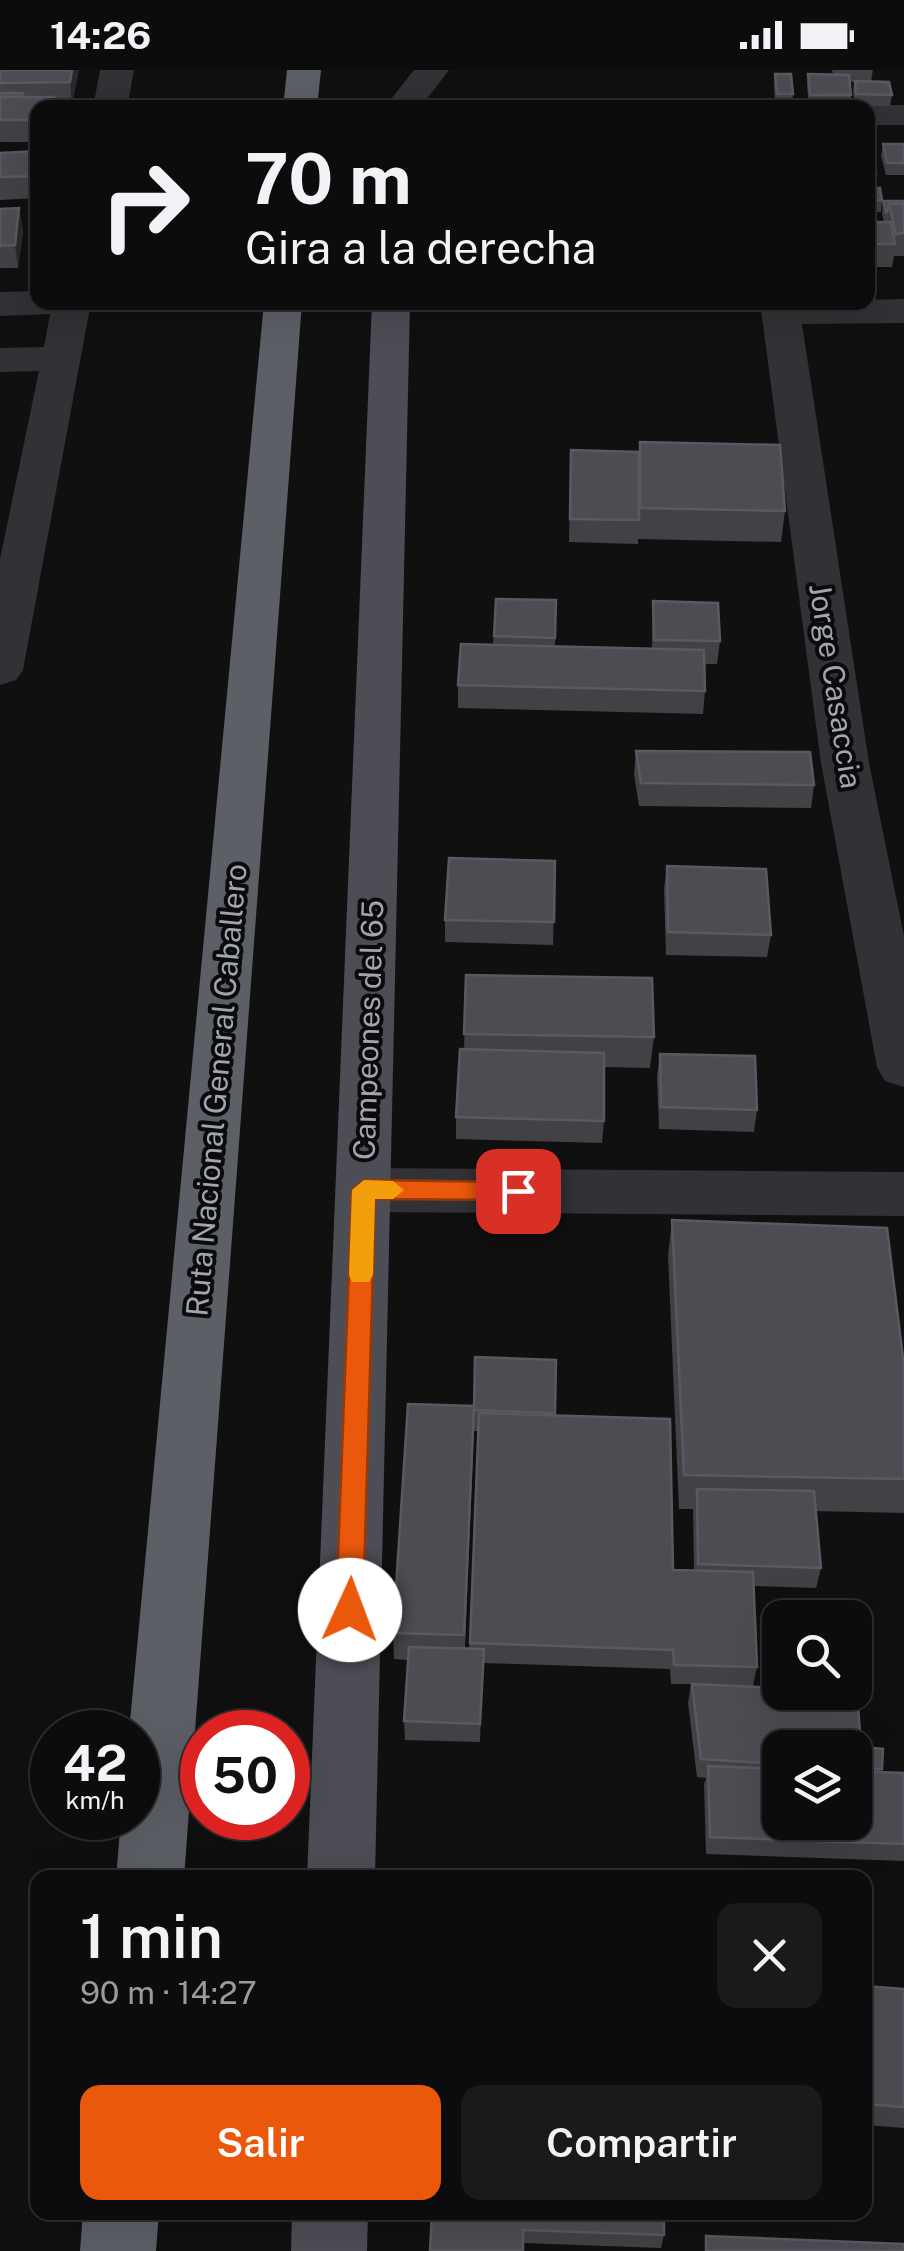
<!DOCTYPE html>
<html lang="es">
<meta charset="utf-8">
<style>
:root{--surface:#0c0c0d;--page:#1a1a1b;--text:#f1f3f6;--muted:#9a9b9d;--line:#2c2c2e;--accent:#ea580c}
body{margin:0;font-family:"Public Sans",sans-serif;background:var(--page);color:var(--text);height:100vh;display:flex;flex-direction:column;font-size:38px;white-space:nowrap}
*{box-sizing:border-box;margin:0}
p{font-size:32px;color:var(--muted)}
.icon{flex:none;width:55px;height:55px;fill:none;stroke:currentColor;stroke-width:2;stroke-linecap:round;stroke-linejoin:round}
.map{position:relative;flex:1;overflow:hidden}
.details{position:absolute;left:30px;top:1800px;width:842px;height:350px;display:flex;flex-direction:column;background:var(--surface);border-radius:20px;box-shadow:0 10px 40px #0002,0 0 0 2px var(--line)}
.details>*{flex:none}
.hud{position:absolute;left:30px;top:30px;width:845px;height:210px;border-radius:20px;box-shadow:0 10px 40px #0002,0 0 0 2px var(--line);background:#0c0c0d;color:var(--text);overflow:hidden}
.controls{position:absolute;left:762px;top:1530px;display:grid;gap:20px}
.controls a{display:grid;place-items:center;width:110px;height:110px;border-radius:20px;background:var(--surface);box-shadow:0 10px 40px #0002,0 0 0 2px var(--line);font-size:50px}
.speed{position:absolute;left:30px;top:1640px;display:flex;gap:20px;font-size:50px;font-weight:700;text-align:center}
.speed>*{display:grid;place-content:center;width:130px;height:130px;border-radius:50%;background:var(--surface);box-shadow:0 10px 40px #0002,0 0 0 2px var(--line);line-height:1}
.speed small{font-size:25px;font-weight:400}
.speed .limit{border:15px solid #d22;background:#fff;color:#111}
.pin{position:absolute;display:grid;place-items:center;width:85px;height:85px;color:#fff;margin:-42px;border-radius:20px;box-shadow:0 5px 15px #0006}
.me{position:absolute;width:110px;margin:-55px;rotate:2deg;stroke-linejoin:round;filter:drop-shadow(0 0 8px #0008)}
.turn{display:flex;align-items:center;gap:35px;height:210px;padding:0 50px;font-size:45px}
.turn .icon{width:130px;height:130px;stroke-width:2.5}
.turn b{display:block;font-size:70px;line-height:85px}
.round{display:grid;place-items:center;flex:none;width:105px;height:105px;border-radius:20px;background:var(--page)}
.overview{display:flex;align-items:center;justify-content:space-between;height:170px;padding:0 50px}
h1{font-size:60px;font-weight:600;line-height:75px}
.button{display:flex;gap:20px;margin-top:auto;padding:20px 50px}
.button a{flex:1;height:115px;border-radius:20px;background:var(--accent);color:#fff;font-size:40px;font-weight:600;line-height:115px;text-align:center}
.button a+a{background:var(--page);color:var(--text)}
.status{display:flex;justify-content:space-between;align-items:center;height:70px;padding:0 50px;background:var(--surface);direction:ltr}
.status svg{height:28px;fill:currentColor}
.map>svg:first-child{display:block}
.lines{fill:none;stroke-linecap:round;stroke-linejoin:round}
.minor{fill:#313136;fill-rule:evenodd}
.major{fill:#4d4e55;fill-rule:evenodd}
.highway{fill:#5d5f67;fill-rule:evenodd}
.wall{fill:#414146;fill-rule:evenodd}
.shaded-wall{fill:#29292c}
.building{fill:#4c4c52;stroke:#595a61;stroke-width:2.5}
.route{fill:#ea580c;stroke:#983908;stroke-width:2.5}
.slow{fill:#f59e0b}
.labels{text-anchor:middle;stroke-width:8;stroke-linejoin:round;paint-order:stroke}
.street-label{font-size:30px;fill:#a1a5b2;stroke:#0b0b0c}
</style>
<div class="status"><b>14:26</b><svg viewBox="0 0 49 12"><path d="M0 12V9h3v3zM5 12V6h3v6zM10 12V3h3v9zM15 12V0h3v12zM26 1h20v11H26zM47 4h2v5h-2z"/></svg></div>
<div class="map">
<svg width="904" height="2181" viewBox="0 0 904 2181">
<rect width="100%" height="100%" fill="#101011"/>
<g class="lines">
<g class="minor">
<path d="M100 0H134L127 38H93Z"/>
<path d="M414 0H449L420 38H384Z"/>
<path d="M868 35H904V55H868V38H856Z"/>
<path d="M38 221V232H91L23 600 16 610 0 615V489L39 301 0 302V278L44 277 50 244 0 246V222Z"/>
<path d="M904 229V253L802 254 869 693 904 866V1017L885 1011 877 997 821 693 760 232Z"/>
<path d="M363 1098 904 1102V1146L363 1142 343 1135 335 1120 343 1105Z"/>
</g>
<g class="major">
<path d="M372 232H410L375 1808H307Z"/>
<path d="M292 2142H368L367 2181H291Z"/>
</g>
<g class="highway">
<path d="M287 0H321L317 38H283Z"/>
<path d="M264 232H302L184 1808H116L121 1748H138V1662H129Z"/>
<path d="M83 2142H159L156 2181H80Z"/>
</g>
</g>
<g class="wall">
<path d="M0 0H79L72 34H55L38 38V72H0Z"/>
<path d="M832 0H873L871 11 892 25 890 36H855L853 22 854 12H849L851 25 850 37 809 36 807 15 808 4H833Z"/>
<path d="M775 4 793 24 792 35H775L774 15Z"/>
<path d="M883 74H904V105H886L881 86Z"/>
<path d="M38 81V128L0 130V83Z"/>
<path d="M868 81 876 104 874 116H868Z"/>
<path d="M868 118 882 130 881 142H868Z"/>
<path d="M883 131H904V186H894L892 197H868V152H884L882 143Z"/>
<path d="M19 138 23 161 18 198H0V139Z"/>
<rect x="665" y="232" width="51" height="6"/>
<path d="M640 372 785 441 781 472 638 469V474L569 472 570 404 639 382Z"/>
<path d="M496 529 556 530 555 577 652 579 653 531 720 571 717 594H704L705 621 703 644 458 638V615L493 575Z"/>
<path d="M636 681 814 715 811 738 639 736 634 704Z"/>
<path d="M555 791 553 875 445 872V850Z"/>
<path d="M667 796 771 865 767 887 666 885 664 819Z"/>
<path d="M466 905 654 967 650 998 604 997V1051L602 1073 456 1069V1047L464 979Z"/>
<path d="M660 984 757 1040 754 1062 659 1059 657 1006Z"/>
<path d="M672 1150 904 1296V1443L815 1441 821 1498 816 1518 754 1516 757 1597 753 1616 861 1677 882 1699 881 1702 904 1703V1791L706 1784 704 1714 706 1708 697 1707 688 1633 691 1614H671L670 1599 483 1593 480 1672 405 1670 404 1651 408 1590 394 1589 393 1563 473 1336 556 1290 555 1345 673 1500H694L693 1439H679L668 1186ZM474 1361H478L469 1579 465 1578ZM780 1678H855V1752H780Z"/>
<path d="M865 1916 904 1919V2058L865 2055Z"/>
<path d="M421 2142H664V2165L661 2178 523 2173 432 2149H421Z"/>
</g>
<g class="shaded-wall">
<path d="M72 0H79L72 34 70 12Z"/>
<path d="M19 138 23 161 18 198 15 175Z"/>
</g>
<g class="building">
<path d="M0 0H72L70 12 0 13Z"/>
<path d="M775 4H791L793 24H777Z"/>
<path d="M808 4 849 5 851 25H810Z"/>
<path d="M855 11 889 12 892 25 856 24Z"/>
<path d="M0 23H23L21 27H0Z"/>
<path d="M0 27H54L52 38H38V50H0Z"/>
<path d="M883 74H904V93H887Z"/>
<path d="M38 81V106L0 107V83Z"/>
<path d="M868 81H869L876 104H868Z"/>
<path d="M868 118H880L882 130 868 131Z"/>
<path d="M883 131H904V134H889L887 142H886Z"/>
<path d="M889 134H904V163L896 164Z"/>
<path d="M19 138 15 175 0 176V139Z"/>
<path d="M868 152H891L895 174H868Z"/>
<path d="M640 372 780 375 785 441 640 438Z"/>
<path d="M571 380 639 382V450L570 449Z"/>
<path d="M496 529 556 530 555 568 494 566Z"/>
<path d="M653 531 718 533 720 571 654 570Z"/>
<path d="M461 574 704 580 705 621 458 615Z"/>
<path d="M636 681 810 682 814 715 641 713Z"/>
<path d="M449 788 555 791 554 852 445 850Z"/>
<path d="M667 796 766 799 771 865 668 862Z"/>
<path d="M466 905 652 908 654 967 464 964Z"/>
<path d="M460 979 604 983V1051L456 1047Z"/>
<path d="M660 984 755 986 757 1040 661 1037Z"/>
<path d="M672 1150 887 1158 904 1296V1409L684 1405Z"/>
<path d="M475 1287 556 1290 555 1343 474 1340Z"/>
<path d="M408 1334 474 1336 464 1565 393 1563Z"/>
<path d="M479 1343 670 1349 673 1500 753 1502 757 1597 674 1595 673 1580 470 1573Z"/>
<path d="M697 1419 814 1421 821 1498 698 1494Z"/>
<path d="M409 1577 484 1579 480 1654 404 1651Z"/>
<path d="M692 1614 780 1618V1622H857L861 1677 883 1679 882 1699 855 1698V1678H780V1694L701 1689Z"/>
<path d="M708 1696 780 1699V1752H855V1701L904 1703V1774L710 1767Z"/>
<path d="M865 1916 904 1919V2037L865 2034Z"/>
<path d="M432 2142H664V2165L523 2160V2181H430Z"/>
<path d="M706 2166 904 2174V2181H706Z"/>
</g>
<path class="route" d="M364 1110 518 1112 529 1121 518 1130 375 1129 363 1540 359 1548 350 1552 340 1548 336 1540 352 1120Z"/>
<path class="slow" d="M364 1110 393 1111 404 1120 393 1129H375L373 1205 369 1212H352L349 1205 352 1120Z"/>
<g class="labels">
<g class="street-label">
<text transform="translate(835 616) rotate(81)" y="10">Jorge Casaccia</text>
<text transform="translate(369 960) rotate(-88)" y="10">Campeones del 65</text>
<text transform="translate(217 1020) rotate(-85)" y="10">Ruta Nacional General Caballero</text>
</g>
</g>
</svg>
<div class="controls">
<a><svg class="icon" aria-label="search" viewBox="0 0 24 24"><circle cx="10" cy="10" r="6"/><path d="M15 15l6 6"/></svg></a>
<a><svg class="icon" aria-label="layers" viewBox="0 0 24 24"><path d="M12 4l9 5-9 5-9-5zM3 14l9 5 9-5"/></svg></a>
</div>
<div class="speed"><div>42<small>km/h</small></div><div class="limit">50</div></div>
<div class="pin" style="left:518px;top:1121px;background:#d93025"><svg class="icon" aria-label="arrive" viewBox="0 0 24 24"><path d="M6 21V4h12l-3 4 3 4H6"/></svg></div>
<svg class="me" style="left:350px;top:1540px" viewBox="-20 -20 40 40"><circle r="19" fill="#fff"/><path d="M0-13L10 11 0 6-10 11z" fill="#ea580c"/></svg>
<div class="hud">
<div class="turn"><svg class="icon" aria-label="right" viewBox="0 0 24 24"><path d="M7 20v-9h11M14 6l5 5-5 5"/></svg><div><b>70 m</b>Gira a la derecha</div></div>
</div>
<section class="details">
<div class="overview"><div><h1>1 min</h1><p>90 m · 14:27</p></div><a class="round"><svg class="icon" aria-label="close" viewBox="0 0 24 24"><path d="M6 6l12 12M18 6L6 18"/></svg></a></div>
<div class="button"><a>Salir</a><a>Compartir</a></div>
</section>
</div>
